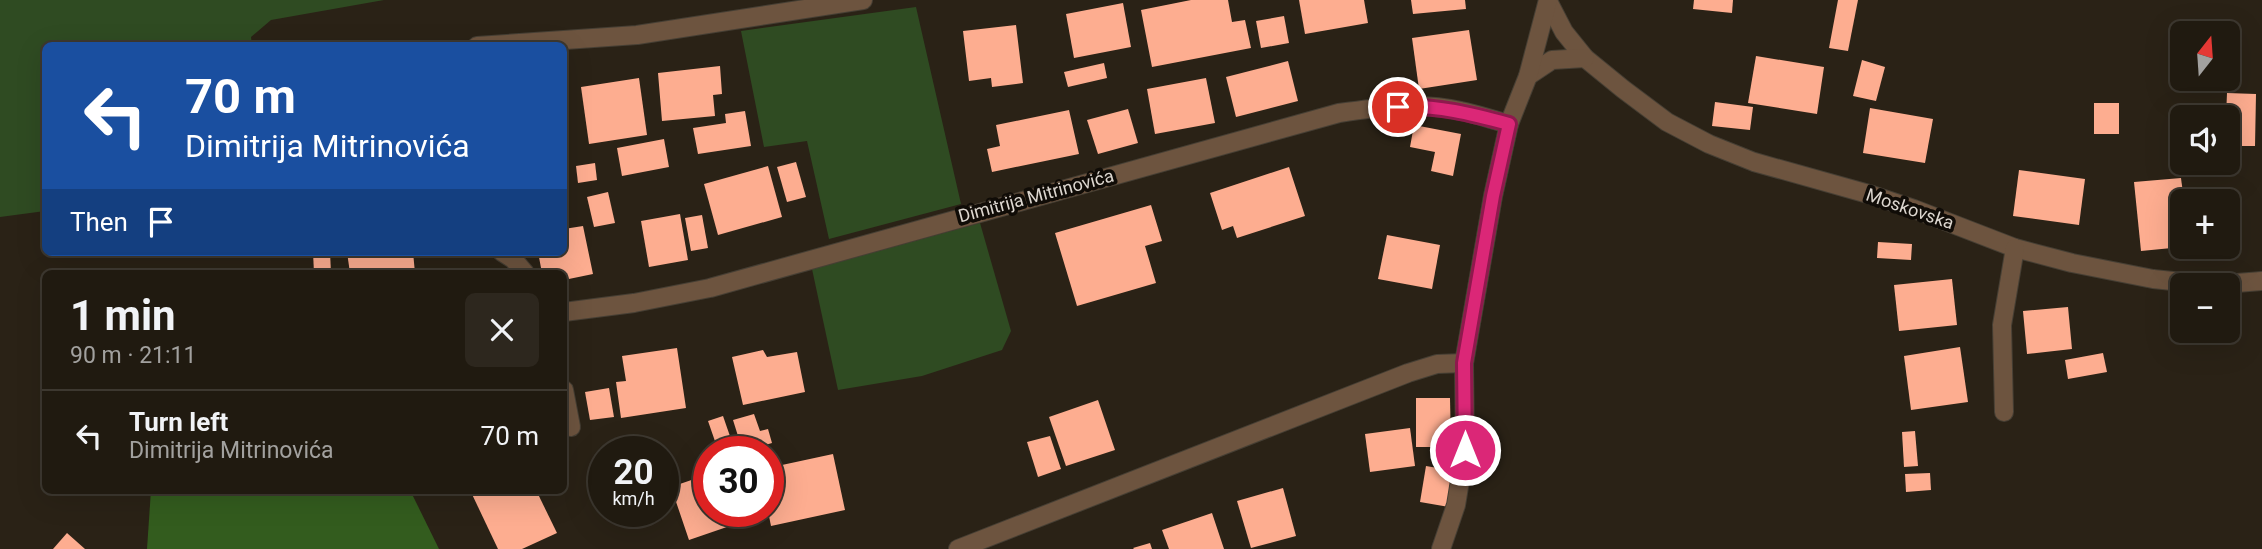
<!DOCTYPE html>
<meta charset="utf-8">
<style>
:root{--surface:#201a10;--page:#2d271e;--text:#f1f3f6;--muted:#a2a19f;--line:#3d3830}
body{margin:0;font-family:Roboto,sans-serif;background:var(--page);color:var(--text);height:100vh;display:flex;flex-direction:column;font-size:26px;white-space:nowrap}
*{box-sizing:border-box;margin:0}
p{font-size:23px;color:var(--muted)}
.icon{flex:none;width:38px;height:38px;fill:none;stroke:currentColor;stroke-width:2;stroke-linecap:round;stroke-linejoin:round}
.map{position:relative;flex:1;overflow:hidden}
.side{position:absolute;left:42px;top:270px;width:525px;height:224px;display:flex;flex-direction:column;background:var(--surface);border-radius:10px;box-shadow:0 7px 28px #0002,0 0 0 2px var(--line)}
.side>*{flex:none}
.top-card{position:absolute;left:42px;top:42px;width:525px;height:214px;border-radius:10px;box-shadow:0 7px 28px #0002,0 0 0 2px var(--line);background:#1a4fa0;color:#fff;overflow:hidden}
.needle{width:46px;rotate:17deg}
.tools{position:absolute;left:2170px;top:21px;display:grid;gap:14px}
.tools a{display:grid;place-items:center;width:70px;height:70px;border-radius:10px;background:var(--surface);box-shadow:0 7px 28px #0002,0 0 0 2px var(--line);font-size:35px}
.speed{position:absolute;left:588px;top:436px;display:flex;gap:14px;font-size:35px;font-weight:700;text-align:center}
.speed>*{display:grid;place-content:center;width:91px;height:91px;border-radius:50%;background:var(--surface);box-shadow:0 7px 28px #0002,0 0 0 2px var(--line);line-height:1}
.speed small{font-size:18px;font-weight:400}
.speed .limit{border:10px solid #d22;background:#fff;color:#111}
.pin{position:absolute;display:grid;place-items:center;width:60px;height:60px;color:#fff;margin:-30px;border:4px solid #fff;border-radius:50%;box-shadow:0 2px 7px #0007}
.me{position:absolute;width:77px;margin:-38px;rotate:0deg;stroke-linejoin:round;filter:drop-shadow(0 0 5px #0008)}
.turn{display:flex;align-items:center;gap:24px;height:147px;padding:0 28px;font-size:32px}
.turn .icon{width:91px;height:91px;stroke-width:2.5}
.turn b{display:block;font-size:49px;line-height:60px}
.then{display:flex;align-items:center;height:66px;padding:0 28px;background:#0003;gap:14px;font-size:26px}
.round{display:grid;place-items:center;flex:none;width:74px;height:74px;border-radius:10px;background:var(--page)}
.summary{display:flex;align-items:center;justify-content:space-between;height:119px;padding:0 28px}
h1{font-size:42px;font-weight:700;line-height:52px}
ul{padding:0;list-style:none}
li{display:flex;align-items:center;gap:21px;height:91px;padding:0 28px;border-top:2px solid var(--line)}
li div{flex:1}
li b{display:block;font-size:26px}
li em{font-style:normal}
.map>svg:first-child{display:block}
.green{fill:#2f4b22}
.forest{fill:#335c1e}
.building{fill:#fdad90}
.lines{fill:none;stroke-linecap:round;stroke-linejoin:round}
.minor-casing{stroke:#463f34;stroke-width:20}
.minor{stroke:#6d543f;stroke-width:18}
.route-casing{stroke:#8e194d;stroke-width:18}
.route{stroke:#db2777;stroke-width:12}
.labels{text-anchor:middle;stroke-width:7;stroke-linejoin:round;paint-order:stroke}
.street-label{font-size:18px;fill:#dcd6cf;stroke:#100c07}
</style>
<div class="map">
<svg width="2262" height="549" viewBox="0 0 2262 549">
<rect width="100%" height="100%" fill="#2a2216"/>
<g class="green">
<path d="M0 0H384L271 20 251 37 252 45 46 46 45 211 0 217Z"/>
<path d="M916 7 961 204 829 239 807 141 764 147 741 31Z"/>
<path d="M980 223 1011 331 1002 350 922 376 838 390 812 269Z"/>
</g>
<path class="forest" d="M151 490H410L439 549H147Z"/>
<g class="building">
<path d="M1191 0H1228L1232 22 1245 20 1251 48 1152 67 1141 10Z"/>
<path d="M1299 0H1364L1368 23 1305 34Z"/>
<path d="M1411 0H1465L1466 9 1413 14Z"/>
<path d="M1694 0H1733L1732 13 1693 9Z"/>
<path d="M1838 0H1858L1848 51 1829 48Z"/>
<path d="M1123 3 1131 47 1074 58 1066 14Z"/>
<path d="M1284 16 1289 43 1261 48 1256 21Z"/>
<path d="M1016 25 1023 83 992 87 991 78 969 81 963 31Z"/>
<path d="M1469 30 1477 80 1419 89 1412 38Z"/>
<path d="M1756 56 1824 67 1817 114 1748 103Z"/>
<path d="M1862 60 1885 67 1876 101 1853 96Z"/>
<path d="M1288 61 1298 101 1236 117 1226 77Z"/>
<path d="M1104 63 1107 78 1068 87 1064 72Z"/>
<path d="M720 66 722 94 713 95 715 116 662 121 658 73Z"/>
<path d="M639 78 647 135 589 144 581 87Z"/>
<path d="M1206 78 1215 123 1155 134 1147 89Z"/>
<path d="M2227 93 2256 94 2255 146H2233L2234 118 2226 117Z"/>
<path d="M1715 102 1753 107 1750 130 1712 126Z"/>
<rect x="2094" y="103" width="25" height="31"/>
<path d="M1870 108 1933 119 1925 163 1863 153Z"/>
<path d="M1128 109 1138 143 1098 154 1087 120Z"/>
<path d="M1069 110 1079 154 992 172 987 149 1000 146 996 125Z"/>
<path d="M745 111 751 146 698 154 693 128 726 123 725 114Z"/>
<path d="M1414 125 1461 134 1453 176 1431 171 1435 152 1410 147Z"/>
<path d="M664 139 669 167 622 176 617 148Z"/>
<path d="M796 162 806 197 787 202 777 167Z"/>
<path d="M595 163 597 180 578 183 576 166Z"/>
<path d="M768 166 782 217 718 235 704 184Z"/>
<path d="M1289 167 1305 216 1237 238 1233 226 1222 230 1210 193Z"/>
<path d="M2019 170 2085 179 2079 225 2013 216Z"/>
<path d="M2181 178 2184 201 2182 247 2141 251 2134 182Z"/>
<path d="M608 192 615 223 594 227 587 197Z"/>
<path d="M2235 194 2241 231 2228 233V201H2203V198Z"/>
<path d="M1151 205 1162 241 1145 246 1156 283 1077 306 1055 233Z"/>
<path d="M680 214 688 260 649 267 641 221Z"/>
<path d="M702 215 708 248 691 251 685 218Z"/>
<path d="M583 226 593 274 564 280V273H542L538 252H564V229Z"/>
<path d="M1387 235 1440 245 1432 289 1378 279Z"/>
<path d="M1878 242 1912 244 1911 260 1877 258Z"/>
<path d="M313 252H330L331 273H314Z"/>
<path d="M347 252H413L415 273H350Z"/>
<path d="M1952 279 1957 325 1899 331 1894 285Z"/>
<path d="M2068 307 2072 349 2027 354 2023 311Z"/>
<path d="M1960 347 1968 402 1911 410 1904 356Z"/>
<path d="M677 348 686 408 621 418 616 382 626 381 622 356Z"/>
<path d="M763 350 767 357 797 352 805 392 743 405 732 357Z"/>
<path d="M2103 353 2107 372 2068 379 2065 360Z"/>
<path d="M609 388 614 417 590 420 585 392Z"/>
<path d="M1416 398H1450L1451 447H1416Z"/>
<path d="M1098 400 1115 450 1066 466 1049 417Z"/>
<path d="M754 414 760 431 768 429 772 443 743 452 733 420Z"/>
<path d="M723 416 732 442 717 447 708 421Z"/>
<path d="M1410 428 1415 466 1370 472 1365 434Z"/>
<path d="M1915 431 1918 466 1904 467 1902 432Z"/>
<path d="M1050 436 1061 469 1038 477 1027 442Z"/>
<path d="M833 454 845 510 771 526 768 511V468Z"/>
<path d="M1426 466 1455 471 1449 507 1420 502Z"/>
<path d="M1930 473 1931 490 1906 492 1905 474Z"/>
<path d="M709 474V511H754L756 517 689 540 671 487Z"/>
<path d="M1283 488 1296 536 1251 548 1237 501Z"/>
<path d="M470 490H536L557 533 522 549H498Z"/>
<path d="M1212 513 1224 549H1169L1162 530Z"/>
<path d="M67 533 85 549H53Z"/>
<path d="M1150 543 1152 549H1134L1133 548Z"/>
</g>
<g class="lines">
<defs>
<g id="minor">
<path d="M1549 3 1564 32 1585 58 1623 89 1667 122 1709 144 1754 162 1872 195 1914 209 2015 248 2072 263 2153 279 2212 285 2262 281"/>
<path d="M477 46 637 35 863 0"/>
<path d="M1528 76 1552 60 1585 58"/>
<path d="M502 252 513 259 525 273"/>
<path d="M564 312 634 303 710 288 1339 113C1380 107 1421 102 1461 111 1477 114 1493 120 1509 124"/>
<path d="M564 390 571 427"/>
<path d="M2004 412 2002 325 2015 248"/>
<path d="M958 549 1408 373 1437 364 1464 363"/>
<path d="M1441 549 1456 505 1465 450 1464 363 1493 196 1509 124 1528 76 1548 0"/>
</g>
</defs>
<use href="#minor" class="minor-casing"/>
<use href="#minor" class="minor"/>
</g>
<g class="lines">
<defs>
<path id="route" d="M1398 107C1437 105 1472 114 1509 124L1493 196 1464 363 1465 450"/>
</defs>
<use href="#route" class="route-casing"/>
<use href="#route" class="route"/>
</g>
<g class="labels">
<g class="street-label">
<text transform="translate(1036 196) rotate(-15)" y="6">Dimitrija Mitrinovića</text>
<text transform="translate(1910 209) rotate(19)" y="6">Moskovska</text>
</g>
</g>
</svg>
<div class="tools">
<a><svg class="needle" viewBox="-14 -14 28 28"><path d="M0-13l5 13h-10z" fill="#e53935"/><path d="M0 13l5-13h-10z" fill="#a2a19f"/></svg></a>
<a><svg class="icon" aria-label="sound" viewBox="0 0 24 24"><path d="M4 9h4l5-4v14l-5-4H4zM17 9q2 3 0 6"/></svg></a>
<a>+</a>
<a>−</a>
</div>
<div class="speed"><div>20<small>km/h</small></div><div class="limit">30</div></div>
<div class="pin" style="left:1398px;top:107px;background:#d93025"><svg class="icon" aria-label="arrive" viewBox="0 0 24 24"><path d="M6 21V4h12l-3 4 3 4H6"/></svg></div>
<svg class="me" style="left:1465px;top:450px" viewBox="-20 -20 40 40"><circle r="17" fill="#db2777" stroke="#fff" stroke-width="3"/><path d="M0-11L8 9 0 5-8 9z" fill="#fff"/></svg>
<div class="top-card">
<div class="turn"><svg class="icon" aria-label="left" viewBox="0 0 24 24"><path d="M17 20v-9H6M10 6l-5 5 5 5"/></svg><div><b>70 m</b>Dimitrija Mitrinovića</div></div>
<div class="then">Then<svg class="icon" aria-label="arrive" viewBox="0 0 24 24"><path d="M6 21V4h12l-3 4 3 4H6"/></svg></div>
</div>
<section class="side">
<div class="summary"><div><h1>1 min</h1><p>90 m · 21:11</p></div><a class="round"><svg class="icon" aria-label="close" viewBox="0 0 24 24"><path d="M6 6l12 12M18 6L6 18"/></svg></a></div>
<ul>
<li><svg class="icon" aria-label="left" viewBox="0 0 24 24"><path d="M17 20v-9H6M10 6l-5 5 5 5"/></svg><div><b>Turn left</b><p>Dimitrija Mitrinovića</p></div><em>70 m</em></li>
</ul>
</section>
</div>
